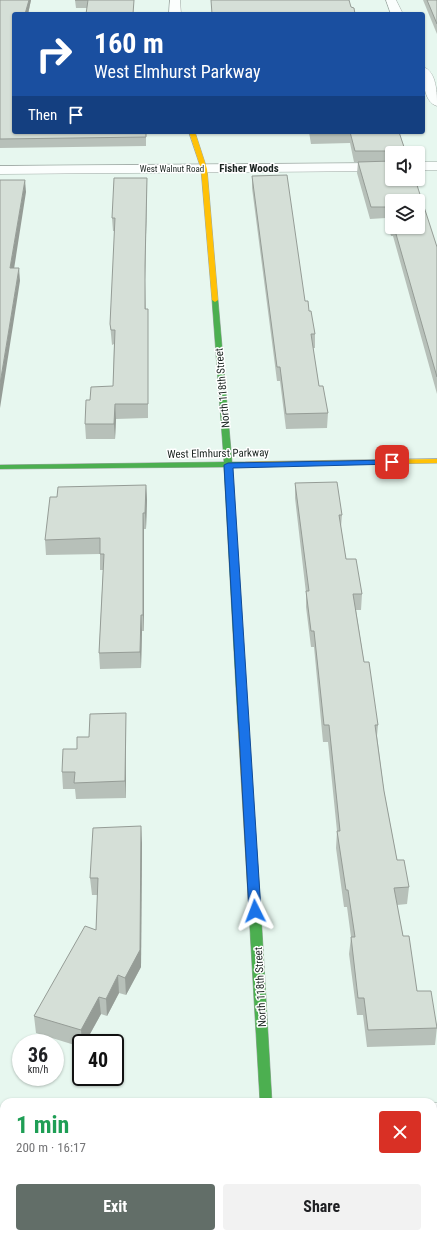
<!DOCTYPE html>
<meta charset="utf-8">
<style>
:root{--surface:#fff;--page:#f2f2f2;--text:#202124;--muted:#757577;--accent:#626e68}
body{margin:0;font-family:"Roboto Condensed",sans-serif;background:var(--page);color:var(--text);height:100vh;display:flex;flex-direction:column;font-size:15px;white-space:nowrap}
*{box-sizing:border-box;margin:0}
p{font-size:13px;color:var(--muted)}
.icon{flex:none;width:22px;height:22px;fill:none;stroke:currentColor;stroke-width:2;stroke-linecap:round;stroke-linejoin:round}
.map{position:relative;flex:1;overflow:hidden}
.details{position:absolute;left:0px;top:1098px;width:437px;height:140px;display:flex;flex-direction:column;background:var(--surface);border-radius:12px 12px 0 0;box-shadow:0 1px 3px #0004}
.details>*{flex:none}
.top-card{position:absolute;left:12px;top:12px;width:413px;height:122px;border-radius:4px;box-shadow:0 1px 3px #0004;background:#1a4fa0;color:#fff;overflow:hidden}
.buttons{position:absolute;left:385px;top:146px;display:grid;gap:8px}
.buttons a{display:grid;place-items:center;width:40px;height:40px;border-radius:4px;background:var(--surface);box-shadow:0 1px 3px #0004;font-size:20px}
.speed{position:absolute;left:12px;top:1034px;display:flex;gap:8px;font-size:20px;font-weight:700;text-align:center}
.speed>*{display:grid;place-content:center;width:52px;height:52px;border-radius:50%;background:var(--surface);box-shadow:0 1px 3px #0004;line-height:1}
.speed small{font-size:10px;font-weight:400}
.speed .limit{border:2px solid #111;border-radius:6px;background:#fff;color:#111}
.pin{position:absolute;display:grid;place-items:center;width:34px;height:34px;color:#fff;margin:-17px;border-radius:8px;box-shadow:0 2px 6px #0006}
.me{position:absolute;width:44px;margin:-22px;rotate:357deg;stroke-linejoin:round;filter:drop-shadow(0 0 3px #0008)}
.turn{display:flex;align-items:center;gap:14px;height:84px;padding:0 16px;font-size:18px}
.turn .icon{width:52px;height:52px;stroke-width:2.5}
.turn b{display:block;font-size:28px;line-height:34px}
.then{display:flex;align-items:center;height:38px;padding:0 16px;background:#0003;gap:8px;font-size:15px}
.round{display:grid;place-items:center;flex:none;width:42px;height:42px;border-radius:4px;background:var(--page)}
.summary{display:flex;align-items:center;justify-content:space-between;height:68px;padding:0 16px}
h1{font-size:24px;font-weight:700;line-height:30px;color:#1e9e55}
.primary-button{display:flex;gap:8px;margin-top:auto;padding:8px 16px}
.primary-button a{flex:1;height:46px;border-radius:4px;background:var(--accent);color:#fff;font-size:16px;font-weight:700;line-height:46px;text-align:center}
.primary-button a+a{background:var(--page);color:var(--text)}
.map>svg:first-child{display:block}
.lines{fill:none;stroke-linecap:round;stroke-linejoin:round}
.street-casing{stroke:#9da8a3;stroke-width:1}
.fast-casing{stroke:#9da8a3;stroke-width:1}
.slow-casing{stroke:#9da8a3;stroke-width:1}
.street{fill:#fbfefd;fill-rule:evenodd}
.fast{fill:#4caf50;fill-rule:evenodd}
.slow{fill:#ffc107;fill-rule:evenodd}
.wall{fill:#b7c0b9;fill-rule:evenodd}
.shaded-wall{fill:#959c96}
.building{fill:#d5dfd7;stroke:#959c96}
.route{fill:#1a73e8;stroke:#114b97}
.labels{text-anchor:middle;stroke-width:3;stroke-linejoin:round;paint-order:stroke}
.far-street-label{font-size:9px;fill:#1a2420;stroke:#fff}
.far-quarter-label{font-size:11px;font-weight:bold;fill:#1a2420;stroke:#fff}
.street-label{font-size:11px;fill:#1a2420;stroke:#fff}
</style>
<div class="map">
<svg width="437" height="1238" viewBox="0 0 437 1238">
<rect width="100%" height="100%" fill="#e7f7ef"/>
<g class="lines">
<defs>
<g id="street">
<path d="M170 0H180L181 14H169Z"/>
<path d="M386 0H396L403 14H391Z"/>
<path d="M423 67C437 71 437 94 437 106 423 102 423 79 423 67Z"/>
<rect x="418" y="162" width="19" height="8"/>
<path d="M392 163V171L0 174V166Z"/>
<rect x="433" y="1103" width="4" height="26"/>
<rect x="0" y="1112" width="4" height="28"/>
<rect x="258" y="1234" width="34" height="4"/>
</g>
<g id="fast">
<path d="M215 298 218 300 232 462H246L250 464 246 466 232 467 248 725 246 727H240L238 725 224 467 0 469V465L224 462 212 300Z"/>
<path d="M255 909 259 910 261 913 272 1102H260L249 913 251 910Z"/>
</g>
<g id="slow">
<path d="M189 132H195L207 169 218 300 215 302 212 300 201 169Z"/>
<path d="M437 459V463L246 466 242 464 246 462Z"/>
<path d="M243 722 246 723 248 725 261 913 259 916 255 917 251 916 249 913 238 725 240 723Z"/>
</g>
</defs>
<use href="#street" class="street-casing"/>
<use href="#fast" class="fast-casing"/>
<use href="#slow" class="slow-casing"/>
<use href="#street" class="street"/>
<use href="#fast" class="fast"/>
<use href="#slow" class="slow"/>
</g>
<g class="wall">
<path d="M0 0H31L28 14H14V132H146V146L0 148Z"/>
<path d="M75 0H135L87 8H76Z"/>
<path d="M423 0H437V34Z"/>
<path d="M309 132H399L406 153H392V179L437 247V394L393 236H391L386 218 370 219 357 173 358 162H354L350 143 311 144ZM392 201 418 227H392Z"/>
<path d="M252 176 309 311 315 334V348H313L319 386 328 413 327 428 286 429 280 381H277L252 188Z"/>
<path d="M147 178V190L145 280 146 309 148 323V418L116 419 115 439H86L85 424 90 400 113 386 114 344 112 345 110 324 115 231H113L112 218Z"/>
<path d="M295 483 342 515 341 527 346 559 362 594 361 610H356L364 662 378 725 377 736 384 791 397 860 409 887 407 904 397 905 403 936 417 991 437 1027 435 1045 367 1047 363 1015H357L349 954 351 937 347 907H344L336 848 337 831 328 742H323L314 647H311L306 607V593L295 498Z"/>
<path d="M146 485 147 500 146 529H144V631H142L141 668 100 669 99 653 103 570H100V554L46 555 45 540 57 497Z"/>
<path d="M126 713V798L76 799 75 789H63L62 772 77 749 89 737Z"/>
<path d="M142 843 141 967 126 995 119 993 107 1016 101 1014 85 1043H81V1047L36 1033 34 1016 96 930 98 895H92L90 878Z"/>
<path d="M389 1234H433L437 1238H389Z"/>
</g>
<g class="shaded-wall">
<path d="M29 0H31L28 14H25Z"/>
<path d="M147 178V190L145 280V266Z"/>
<path d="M25 180 26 192 12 282 10 268Z"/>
<path d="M19 268 20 281 0 408V384Z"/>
<path d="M115 404 116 419 115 439 114 424Z"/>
<path d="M146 485 147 500 146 529 145 513Z"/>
<path d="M143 513 144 529V631L143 615Z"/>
<path d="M141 615 142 631 141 668 140 652Z"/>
<path d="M126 713V798L125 781Z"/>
<path d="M141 826 142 843 141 967 126 995 125 978Z"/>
<path d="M118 975 119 993 107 1016 106 999Z"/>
<path d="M99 997 101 1014 85 1043H82L81 1030Z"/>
</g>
<g class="building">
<path d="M0 0H29L25 14H14V132H146V137L0 139Z"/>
<path d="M75 0H134L133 14H86L88 0Z"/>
<path d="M211 0H349L351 7 354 8 355 14H212Z"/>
<path d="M427 0H437V24Z"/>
<path d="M311 132H399L406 153H394V151H355L350 132 311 133Z"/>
<path d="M392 161V179H415L437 247V377L394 227H418V201H392V224H391L387 207H371L358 162Z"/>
<path d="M287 175 305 301H308L309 311H311L315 334H311L319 386H323L328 413 286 414 280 367H277L252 176Z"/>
<path d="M114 178H147L145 266V309H148V404H115L114 424H85L86 400H90L91 387 113 386 115 330H111L110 324 115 218H112Z"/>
<path d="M0 180H25L10 268H19L0 384Z"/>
<path d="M337 482 342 515H339L346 559H356L362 594H353L364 662H369L378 725H375L384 791 397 860H404L409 887 394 888 403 936H409L417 991H431L437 1028 368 1030 364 998H358L351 937H355L348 890H346L337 831H340L329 725H324L314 631H311L306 591H309L295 483Z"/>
<path d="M146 485 145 513H143V615H141L140 652 99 653 104 554H100V538L45 540 50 497H57L58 487Z"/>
<path d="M126 713 125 781 74 783 75 772H62L63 749H77V737H89L90 714Z"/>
<path d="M141 826 140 950 125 978 118 975 106 999 99 997 81 1030 34 1016 85 926 96 930 98 878H90L93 828Z"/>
<path d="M433 1177H437V1238H394L393 1234H433Z"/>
<rect x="90" y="1234" width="70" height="4"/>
</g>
<path class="route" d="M392 460 396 462 395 464 233 468 261 911 259 914H251L249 911 224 465 228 463Z"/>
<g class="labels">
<g class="far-street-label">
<text x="172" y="172">West Walnut Road</text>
</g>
<g class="far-quarter-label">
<text x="249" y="172">Fisher Woods</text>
</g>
<g class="street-label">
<text transform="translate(222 388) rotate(-95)" y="4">North 118th Street</text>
<text transform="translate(218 453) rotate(-1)" y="4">West Elmhurst Parkway</text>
<text transform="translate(260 987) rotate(-93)" y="4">North 118th Street</text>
</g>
</g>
</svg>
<div class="buttons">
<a><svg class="icon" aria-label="sound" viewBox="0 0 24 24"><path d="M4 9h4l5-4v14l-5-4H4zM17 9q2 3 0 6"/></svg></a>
<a><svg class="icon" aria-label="layers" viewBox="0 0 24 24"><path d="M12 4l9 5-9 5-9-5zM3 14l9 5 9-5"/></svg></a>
</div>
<div class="speed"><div>36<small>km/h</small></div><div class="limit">40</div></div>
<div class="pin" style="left:392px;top:462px;background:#d93025"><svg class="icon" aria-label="arrive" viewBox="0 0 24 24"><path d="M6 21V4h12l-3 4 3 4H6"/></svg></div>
<svg class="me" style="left:255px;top:911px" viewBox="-20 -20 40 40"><path d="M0-17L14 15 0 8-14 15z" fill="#1a73e8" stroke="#fff" stroke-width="4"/></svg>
<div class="top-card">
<div class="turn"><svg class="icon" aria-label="right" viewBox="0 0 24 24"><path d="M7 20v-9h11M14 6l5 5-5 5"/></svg><div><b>160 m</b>West Elmhurst Parkway</div></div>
<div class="then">Then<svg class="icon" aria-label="arrive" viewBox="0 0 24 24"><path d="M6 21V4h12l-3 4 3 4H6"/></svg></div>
</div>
<section class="details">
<div class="summary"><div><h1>1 min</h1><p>200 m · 16:17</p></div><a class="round" style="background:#d93025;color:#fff"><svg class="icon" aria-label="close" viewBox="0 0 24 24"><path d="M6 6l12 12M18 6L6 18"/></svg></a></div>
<div class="primary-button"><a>Exit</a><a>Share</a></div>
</section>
</div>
